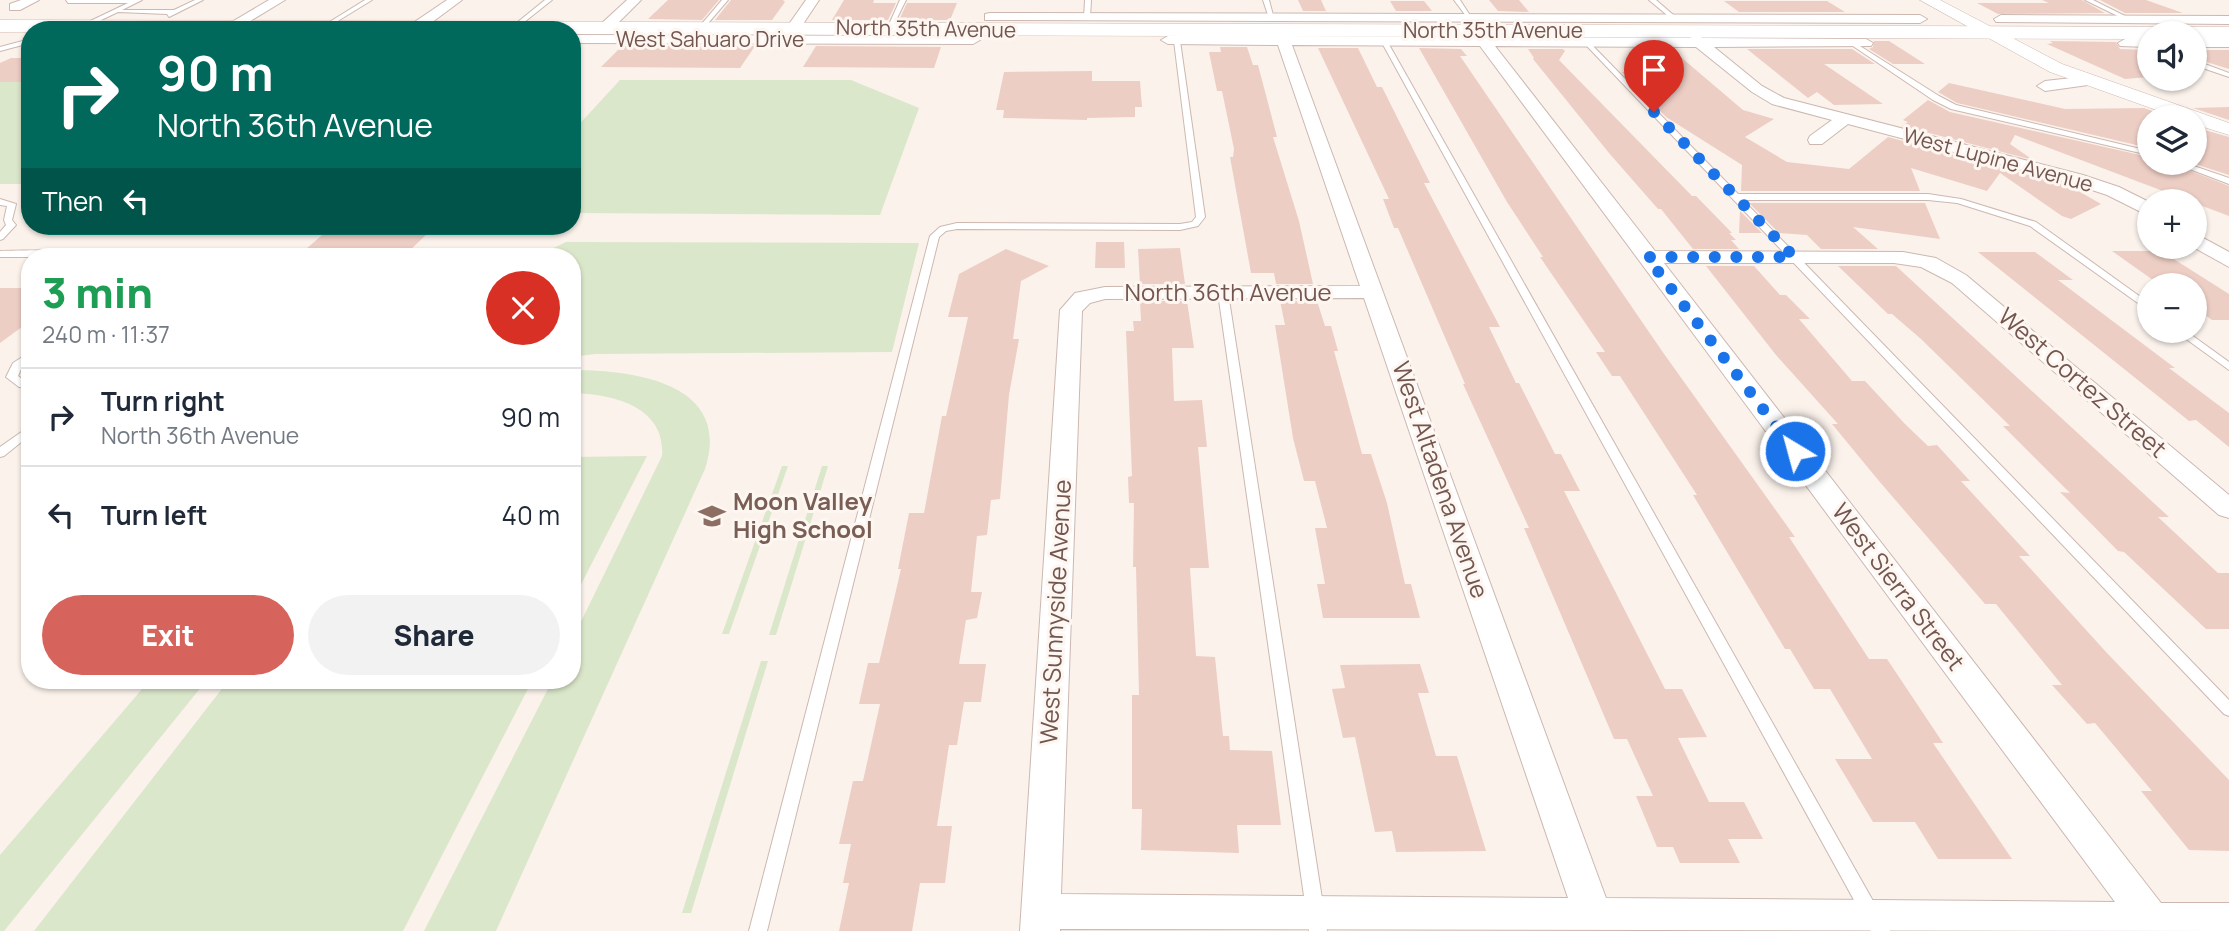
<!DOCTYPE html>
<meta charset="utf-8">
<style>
:root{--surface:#fff;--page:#f2f2f3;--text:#1f2937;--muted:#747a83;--line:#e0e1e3;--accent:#d7635d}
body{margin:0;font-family:Manrope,sans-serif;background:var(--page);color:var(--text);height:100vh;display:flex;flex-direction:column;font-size:26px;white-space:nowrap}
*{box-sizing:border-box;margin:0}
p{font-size:23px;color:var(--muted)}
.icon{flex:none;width:38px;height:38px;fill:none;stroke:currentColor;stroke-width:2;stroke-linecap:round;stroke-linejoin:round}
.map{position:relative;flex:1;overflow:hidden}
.details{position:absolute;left:21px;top:248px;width:560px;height:441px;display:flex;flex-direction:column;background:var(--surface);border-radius:28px;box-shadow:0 2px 5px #0004}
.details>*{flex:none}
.top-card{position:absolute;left:21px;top:21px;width:560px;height:214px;border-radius:28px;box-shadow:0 2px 5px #0004;background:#00695c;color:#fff;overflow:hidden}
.fabs{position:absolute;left:2137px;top:21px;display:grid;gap:14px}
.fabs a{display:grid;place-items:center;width:70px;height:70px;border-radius:50%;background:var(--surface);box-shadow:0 2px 5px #0004;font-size:35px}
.pin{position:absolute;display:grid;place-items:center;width:60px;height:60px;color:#fff;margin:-72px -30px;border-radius:50% 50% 50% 0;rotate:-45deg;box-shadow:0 0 7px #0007}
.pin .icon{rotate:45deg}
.me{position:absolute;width:77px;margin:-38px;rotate:323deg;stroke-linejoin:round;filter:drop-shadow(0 0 5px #0008)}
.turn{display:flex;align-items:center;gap:24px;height:147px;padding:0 21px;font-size:32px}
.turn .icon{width:91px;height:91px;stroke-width:2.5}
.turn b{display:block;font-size:49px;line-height:60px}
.then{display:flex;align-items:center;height:66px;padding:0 21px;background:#0003;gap:14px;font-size:26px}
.round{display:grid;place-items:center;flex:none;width:74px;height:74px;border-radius:37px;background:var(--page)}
.summary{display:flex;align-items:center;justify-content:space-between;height:119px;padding:0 21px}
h1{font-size:42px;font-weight:800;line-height:52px;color:#1e9e55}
.action{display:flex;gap:14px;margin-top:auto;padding:14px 21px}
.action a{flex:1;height:80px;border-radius:42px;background:var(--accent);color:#fff;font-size:28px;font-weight:800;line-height:80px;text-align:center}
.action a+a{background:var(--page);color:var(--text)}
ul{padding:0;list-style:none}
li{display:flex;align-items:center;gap:21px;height:98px;padding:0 21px;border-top:2px solid var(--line)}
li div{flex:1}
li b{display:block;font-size:26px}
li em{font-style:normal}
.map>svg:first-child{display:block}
.green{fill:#dbe7ca}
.building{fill:#edcec5}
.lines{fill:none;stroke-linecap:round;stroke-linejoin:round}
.service-casing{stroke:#ccb8b1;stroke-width:2}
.minor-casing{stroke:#ccb8b1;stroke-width:2}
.tertiary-casing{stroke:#ccb8b1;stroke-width:1}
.secondary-casing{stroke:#d0bab2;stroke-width:1}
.service{fill:#fff;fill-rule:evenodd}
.minor{fill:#fff;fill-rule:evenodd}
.tertiary{fill:#fff;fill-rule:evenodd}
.secondary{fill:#fff;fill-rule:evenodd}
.route{stroke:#1a73e8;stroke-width:12;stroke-dasharray:0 21.6}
.labels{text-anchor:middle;stroke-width:6;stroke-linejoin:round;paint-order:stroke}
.far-street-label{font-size:21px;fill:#735650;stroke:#fdf6f1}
.street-label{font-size:24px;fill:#735650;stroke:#fdf6f1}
.education-label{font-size:24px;font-weight:bold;fill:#785e54;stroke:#fdf6f1;text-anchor:start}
</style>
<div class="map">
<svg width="2229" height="931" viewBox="0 0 2229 931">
<rect width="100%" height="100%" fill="#fbf2eb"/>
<g class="green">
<path d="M620 80H851L919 108 880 215 572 213V132Z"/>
<rect x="0" y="82" width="30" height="102"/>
<path d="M566 242 919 243 892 352 595 354 572 357V257H535Z"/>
<path d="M572 370C634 370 733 383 705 469L496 931H424L552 681H572V640L662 456C666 406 612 394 572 393Z"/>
<path d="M647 456 572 602V457Z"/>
<path d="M782 466H788L729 634H722Z"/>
<path d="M822 466H828L776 635H769Z"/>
<path d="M761 661H768L691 913H682Z"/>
<path d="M149 681H206L4 931H0V855Z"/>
<path d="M228 681H532L403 931H34Z"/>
</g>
<g class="building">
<path d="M668 0H719L702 20 648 19Z"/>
<path d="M731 0H783L785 2 772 20H715Z"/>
<path d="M844 0H874L873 3H896L888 20H832Z"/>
<path d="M1298 0H1321L1326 11H1303Z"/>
<path d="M1489 0H1519L1529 12 1498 11Z"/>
<path d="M2042 0H2082L2105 13 1998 14 1977 3H2049Z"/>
<path d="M2100 0H2146L2183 13H2125Z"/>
<path d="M1390 1H1424L1432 11H1396Z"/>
<path d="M1724 1H1827L1845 12H1739Z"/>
<path d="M907 3H957L950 20H899Z"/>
<path d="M1874 41H1889L1925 64H1893L1869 49 1873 47Z"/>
<path d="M2050 41 2116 42 2120 49 2149 50V77L2125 79 2047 44 2053 43Z"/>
<path d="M622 46H755L740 68 601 67Z"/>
<path d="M816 46 941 47 934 68 803 67Z"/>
<path d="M1220 47H1247L1253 65H1258L1277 137H1273L1299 221 1313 284H1276L1274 273H1251L1230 157H1233L1234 149 1222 91H1217L1209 52H1221Z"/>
<path d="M1318 48H1358L1377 87H1382L1430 183H1424L1500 327H1489L1516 383H1519L1555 454H1561L1580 491H1564L1665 689H1682L1707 737 1678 738 1709 802H1744L1763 839H1728L1740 863H1680L1673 847H1657L1636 796H1653L1627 739H1614L1524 528H1529L1463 384H1465L1398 228H1394L1383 199H1389Z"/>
<path d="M1419 48 1461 49 1467 56H1460L1662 351 1795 537H1789L1869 659H1887L1943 743H1933L2012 859H1938L1915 822H1873L1835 759H1872L1830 689H1814L1790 649H1785L1693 495H1697L1620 376H1612L1596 352H1605L1540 257H1543L1507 202Z"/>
<path d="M1528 49H1563L1565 51 1559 60 1692 196H1696L1732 233H1729L1736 240H1731L1739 249H1693L1661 209H1658L1609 153 1533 59 1534 58Z"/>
<path d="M1747 49H1852L1875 64H1824L1883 104 1834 105 1817 92 1808 98Z"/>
<path d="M2194 50H2229V69L2194 58Z"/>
<path d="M1639 53H1676L1743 110 1774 119 1745 137 1787 162 1849 169 1888 137 2070 186 2101 204 2071 219 2062 216 2000 173 1987 191 1911 168 1920 191H1741L1742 165 1666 117 1622 72H1659Z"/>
<path d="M11 58H30V82H0V63Z"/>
<path d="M1092 71V81H1140L1142 107H1135V117L1087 118V120L1003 118 1004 110H996L1004 72Z"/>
<path d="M1949 83 2065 109 2144 108 2169 117H2149V148L1957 103 1938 92Z"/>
<path d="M1928 100 1950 112 2149 157V163H2171L2229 186V216L2015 135 2010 144 2033 160 1902 126 1908 122 1903 120Z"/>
<path d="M2229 107V120L2193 108Z"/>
<path d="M2194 127 2229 137V175L2192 163Z"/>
<path d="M1749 203H1925L1940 239 1853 227 1878 249H1821L1807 235 1779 233Z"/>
<path d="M1740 211 1762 233H1739Z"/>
<path d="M329 229H432L403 257H297Z"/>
<path d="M1096 242H1124L1125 268H1095Z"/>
<path d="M1180 248 1185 284H1140L1138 249Z"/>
<path d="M1006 249 1049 266 1021 281 1013 339H1019L1009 395 1000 499 991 500 987 535 977 536 971 592H982L977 618 966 620 959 664H986L981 702H964L957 745H949L937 826H952L945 883H920L912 931H839L849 883H843L851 844H839L853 781H863L880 704H859L868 663H879L901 569H898L909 513H924L942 416H946L968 317H948L959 274Z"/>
<path d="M2112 251H2161L2229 294V320H2212L2194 307V285H2160Z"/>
<path d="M1978 252H2035L2073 280H2058L2175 368H2169L2229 413V447L2196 420 2189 421Z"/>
<path d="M1706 266H1754L1780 295H1786L1810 319H1799L1852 381H1865L1905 424 1928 446 1937 445 1970 481H1961L2030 556H2019L2106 652 2229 780V851L2189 850 2141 791H2152L2095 723 2087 724 2052 685H2062L1996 604H1985L1879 481 1832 424H1838L1776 355Z"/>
<path d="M1838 266H1896L2169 517H2158L2218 573H2229V629H2206L2124 552 2118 551 2060 492 2070 493 2003 426H2010L1921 339 1892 314H1888Z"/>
<path d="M0 288H30V321L0 343Z"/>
<path d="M1140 301H1187L1194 348H1172L1174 401 1202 400 1207 447H1198L1209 568H1190L1196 656 1215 657 1223 736H1229L1230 750 1272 751 1281 825H1237L1239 853 1141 850 1142 809H1132V695H1139L1136 567H1133L1134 503H1129L1128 477 1132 476 1126 331H1134L1133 321H1141Z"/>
<path d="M1280 301H1317L1325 326H1331L1338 351H1334L1362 454H1371L1387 503 1405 584H1411L1420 618H1323L1317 584H1325L1315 528H1327L1315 481H1304L1293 438 1275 325H1285Z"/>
<path d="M1420 664 1429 693H1418L1436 756H1457L1486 851 1396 852 1392 831 1375 832 1355 737 1343 738 1332 689 1345 688 1340 665Z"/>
</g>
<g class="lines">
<defs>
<g id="service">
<path d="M66 0H142L122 10H174L195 0H203L169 17 167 14 118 12 82 29 80 28V26L128 3H68Z"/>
<path d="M365 0H372L328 27 323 26Z"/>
<path d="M545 0H552L518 27H514V25Z"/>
<path d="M722 0H728L704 28H700V26Z"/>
<path d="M900 0H906L892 28 887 29Z"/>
<path d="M1085 0H1091L1090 18 1087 20 1084 18Z"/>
<path d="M1263 0H1269L1274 19 1269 18Z"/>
<path d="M1454 0H1460L1473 20H1469Z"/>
<path d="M1649 0H1656L1678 19 1673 20Z"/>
<path d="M2085 0H2093L2133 20 2128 21Z"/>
<path d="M30 39V43L0 51V47Z"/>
<path d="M1177 39 1180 41 1205 217 1198 226 1180 230 957 229 946 231 939 237 767 931H749L930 236 940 227 957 223 1180 224 1192 222 1196 217 1174 41Z"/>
<path d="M1384 39 1387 41 1890 931H1871L1381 41Z"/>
<path d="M1584 41H1588L1738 194H1928L1961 199 2036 222 2149 303V311L2030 226 1957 203 1928 200H1743L2229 700V716L2224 714 1584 43Z"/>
<path d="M1852 41 1939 96 1956 105 2149 151V155L1951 109 1933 100 1850 44 1849 43Z"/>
<path d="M2194 60 2229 73V77L2194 65Z"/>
<path d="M2174 163H2185L2229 178V184Z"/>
<path d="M0 199 16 204 12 220 16 225 3 239 0 240V232L6 225 4 220 7 206 0 205Z"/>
<path d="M0 251C27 251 131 246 149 257H0Z"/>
<path d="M1223 290 1228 293 1327 931H1309L1218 293Z"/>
<path d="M2175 331H2186L2229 362V370Z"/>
<path d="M30 352V360L22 367 18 376 26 382H30V388L19 387 6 377 13 363Z"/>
<path d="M30 426V435L4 456 0 457V447Z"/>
</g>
<g id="minor">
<path d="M21 0H39L20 10H10V4Z"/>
<path d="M269 0H285L237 29 231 30 225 26Z"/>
<path d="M447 0H462L423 29H413V23Z"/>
<path d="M627 0H641L612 29H602V23Z"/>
<path d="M806 0H819L799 30H789L787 27Z"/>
<path d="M990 13 1920 15 1927 19 1920 23 985 20V14Z"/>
<path d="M2001 15 2229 16V24L1996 22 1994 19Z"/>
<path d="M1280 26 1285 27 1289 36 1690 38 1696 35 1703 38 1866 39 1873 43 1871 46 1714 47 1762 86 1784 98 2083 175 2119 187 2149 202V216L2107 195 2071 183 1848 124 1822 144H1810L1808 140 1810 136 1832 120 1772 104 1752 92 1696 47 1495 46 1655 251 1903 252 1936 258 1966 275 2229 495V518L2219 515 1952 283 1921 267 1894 263H1664L2161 903H2229V931L1060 929V931H1020L1060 310 1075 293 1105 287 1360 286 1278 45 1168 44 1161 40 1168 36H1275L1273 30ZM1292 45 1480 46 2115 902 1606 898ZM1364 298 1568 898 1061 894 1082 311 1090 303 1105 299Z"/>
<path d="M572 35 973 36 980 40 973 44 572 43Z"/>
<path d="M2125 39H2149V47L2120 46 2118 43Z"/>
<rect x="2194" y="39" width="35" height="8"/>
<path d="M2090 76 2098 81 2095 84 2045 91 2037 86 2045 81Z"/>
<path d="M2194 233 2229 252V267L2193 247Z"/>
</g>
<path id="tertiary" d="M1920 0H1940L2062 64 2229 123V135L2194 124V117H2176L2050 72Z"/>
<path id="secondary" d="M0 20 2229 27V39H2194V33H2149V39L572 34V30L0 32Z"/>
</defs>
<use href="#service" class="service-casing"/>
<use href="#minor" class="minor-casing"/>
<use href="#tertiary" class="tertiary-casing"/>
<use href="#secondary" class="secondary-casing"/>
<use href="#service" class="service"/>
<use href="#minor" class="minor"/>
<use href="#tertiary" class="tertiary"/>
<use href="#secondary" class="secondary"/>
</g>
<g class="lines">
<path class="route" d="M1654 112 1794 257H1647L1795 451"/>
</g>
<defs>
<symbol id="school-bare" viewBox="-9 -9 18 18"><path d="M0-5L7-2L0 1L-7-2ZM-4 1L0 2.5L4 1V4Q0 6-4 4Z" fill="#8d6e63" stroke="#fdf6f1" stroke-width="2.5" paint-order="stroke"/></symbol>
</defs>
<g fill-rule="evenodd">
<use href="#school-bare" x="693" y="497" width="38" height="38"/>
</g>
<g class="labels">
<g class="far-street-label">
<text transform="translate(926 29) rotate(1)" y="7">North 35th Avenue</text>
<text x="1493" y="38">North 35th Avenue</text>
<text x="710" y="47">West Sahuaro Drive</text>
<text transform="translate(1998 160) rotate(15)" y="7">West Lupine Avenue</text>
</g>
<g class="street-label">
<text x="1228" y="301">North 36th Avenue</text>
<text transform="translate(2082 383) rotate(41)" y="8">West Cortez Street</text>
<text transform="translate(1440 480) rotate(71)" y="8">West Altadena Avenue</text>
<text transform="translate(1898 587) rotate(53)" y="8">West Sierra Street</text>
<text transform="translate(1056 612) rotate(-87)" y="8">West Sunnyside Avenue</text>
</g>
<g class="education-label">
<text x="733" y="510">Moon Valley<tspan x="733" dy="28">High School</tspan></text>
</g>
</g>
</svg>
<div class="fabs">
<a><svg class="icon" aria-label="sound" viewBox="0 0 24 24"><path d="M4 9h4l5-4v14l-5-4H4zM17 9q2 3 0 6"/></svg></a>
<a><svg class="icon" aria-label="layers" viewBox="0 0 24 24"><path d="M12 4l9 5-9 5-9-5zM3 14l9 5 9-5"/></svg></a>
<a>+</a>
<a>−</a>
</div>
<div class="pin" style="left:1654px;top:112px;background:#d93025"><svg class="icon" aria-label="arrive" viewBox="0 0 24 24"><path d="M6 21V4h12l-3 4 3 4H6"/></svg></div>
<svg class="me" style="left:1795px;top:451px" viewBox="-20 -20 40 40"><circle r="17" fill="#1a73e8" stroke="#fff" stroke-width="3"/><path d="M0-11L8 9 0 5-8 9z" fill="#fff"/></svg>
<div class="top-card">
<div class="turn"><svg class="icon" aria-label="right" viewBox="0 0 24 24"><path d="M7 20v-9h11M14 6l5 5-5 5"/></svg><div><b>90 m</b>North 36th Avenue</div></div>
<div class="then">Then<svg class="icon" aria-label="left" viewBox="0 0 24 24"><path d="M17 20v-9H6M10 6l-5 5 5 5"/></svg></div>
</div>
<section class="details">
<div class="summary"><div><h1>3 min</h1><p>240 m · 11:37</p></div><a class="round" style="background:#d93025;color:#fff"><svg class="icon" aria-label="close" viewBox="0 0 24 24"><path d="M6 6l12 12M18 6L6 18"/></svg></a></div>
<ul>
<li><svg class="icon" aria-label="right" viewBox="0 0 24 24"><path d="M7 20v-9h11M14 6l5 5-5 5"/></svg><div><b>Turn right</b><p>North 36th Avenue</p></div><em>90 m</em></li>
<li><svg class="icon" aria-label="left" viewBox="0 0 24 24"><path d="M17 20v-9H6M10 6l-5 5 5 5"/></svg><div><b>Turn left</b></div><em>40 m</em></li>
</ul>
<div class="action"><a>Exit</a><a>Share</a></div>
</section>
</div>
